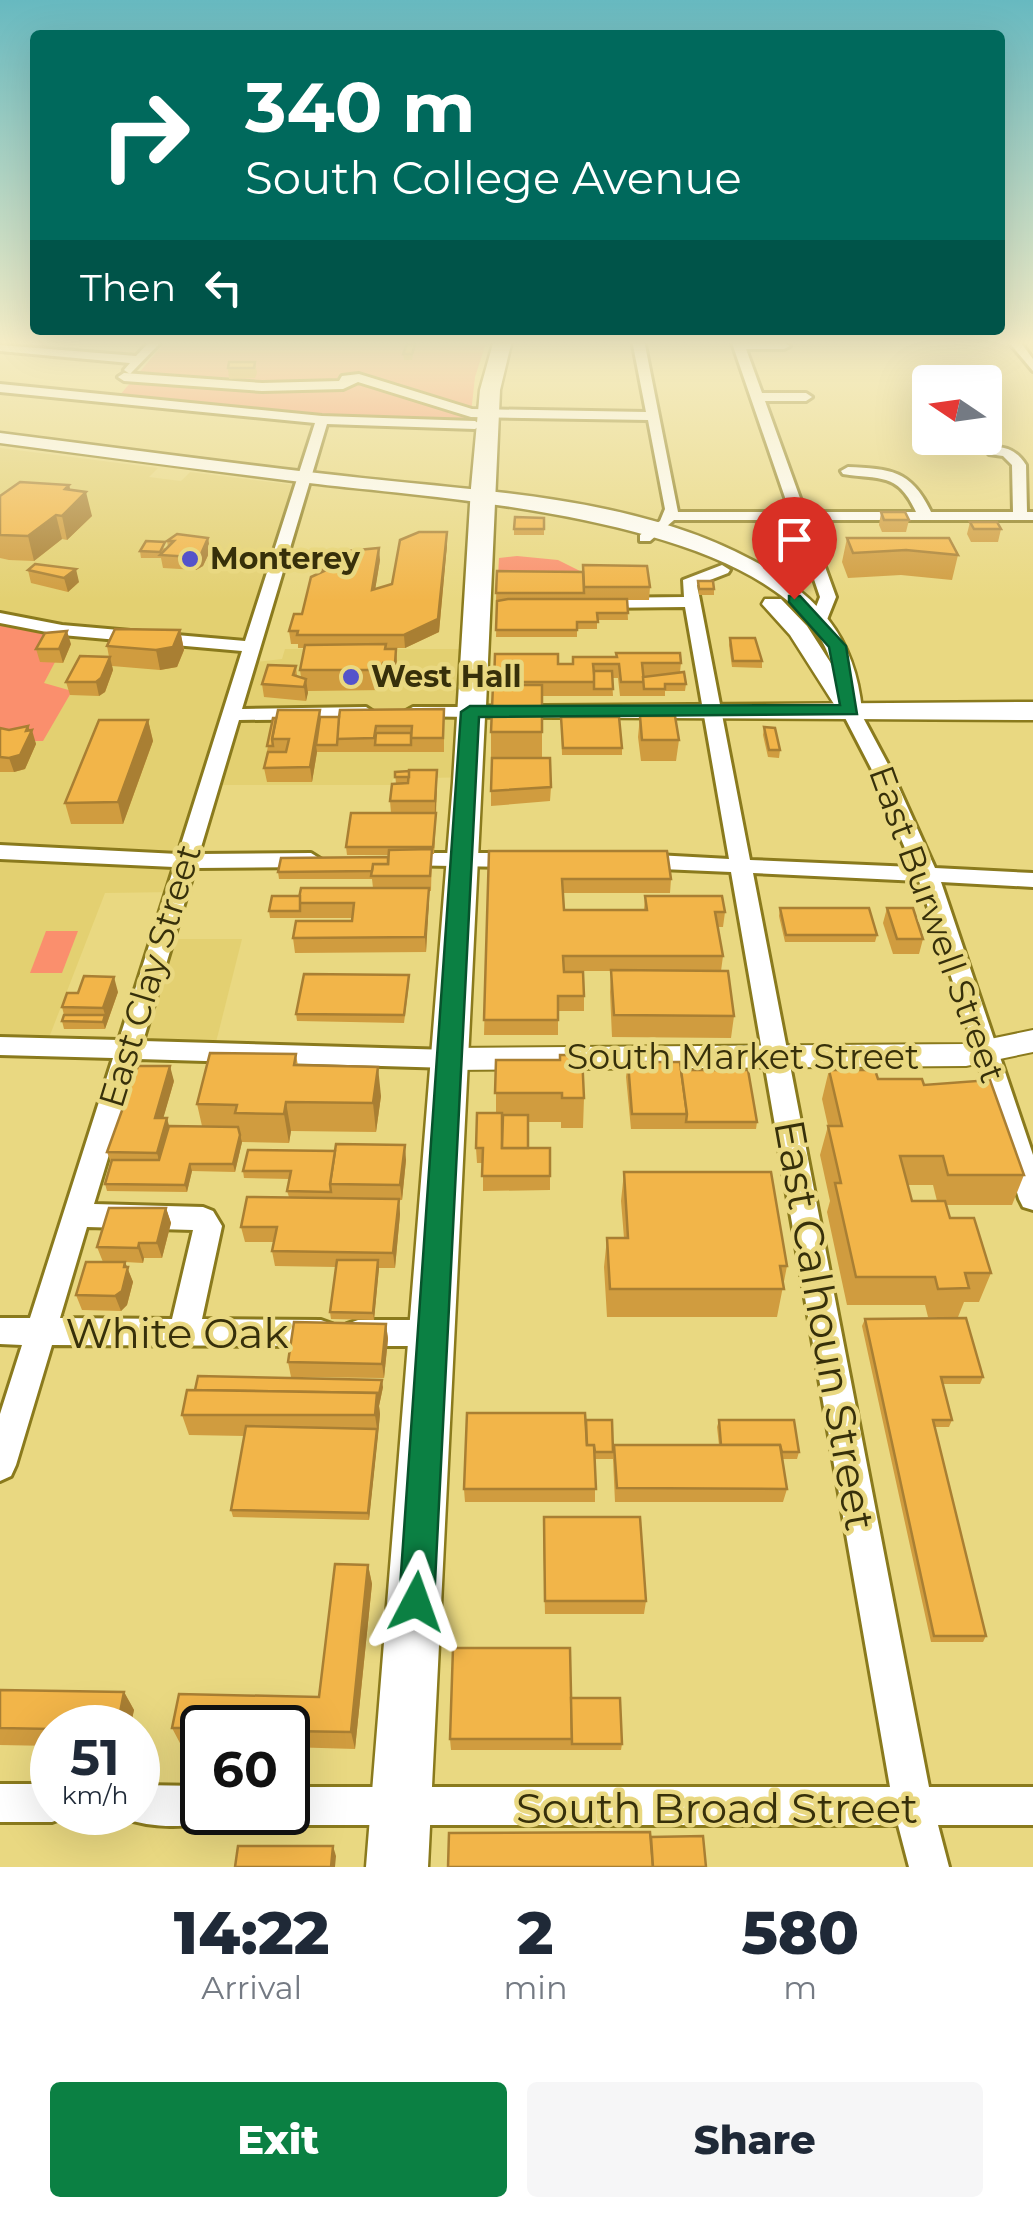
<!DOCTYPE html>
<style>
:root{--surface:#fff;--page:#f6f6f7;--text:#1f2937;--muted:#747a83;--accent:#0b8043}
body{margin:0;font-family:Montserrat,sans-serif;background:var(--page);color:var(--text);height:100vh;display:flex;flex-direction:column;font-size:38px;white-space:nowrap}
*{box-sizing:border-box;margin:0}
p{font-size:32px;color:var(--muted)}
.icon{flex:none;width:55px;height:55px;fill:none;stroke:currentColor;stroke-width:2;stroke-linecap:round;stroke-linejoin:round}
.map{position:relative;height:1867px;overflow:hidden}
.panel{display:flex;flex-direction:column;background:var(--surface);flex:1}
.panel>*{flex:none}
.banner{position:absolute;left:30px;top:30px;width:975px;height:305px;border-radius:10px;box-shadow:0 10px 40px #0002;background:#00695c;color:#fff;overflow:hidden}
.needle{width:65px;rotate:283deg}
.buttons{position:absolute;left:912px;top:365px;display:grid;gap:20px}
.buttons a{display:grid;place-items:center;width:90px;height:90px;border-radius:10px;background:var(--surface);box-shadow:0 10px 40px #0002;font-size:50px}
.speed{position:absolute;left:30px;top:1705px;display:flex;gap:20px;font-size:50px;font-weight:700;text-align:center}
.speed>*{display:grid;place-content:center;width:130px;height:130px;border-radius:50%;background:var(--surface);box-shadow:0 10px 40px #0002;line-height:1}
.speed small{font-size:25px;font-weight:400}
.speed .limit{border:5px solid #111;border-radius:15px;background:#fff;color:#111}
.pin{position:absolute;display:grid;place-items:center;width:85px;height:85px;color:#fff;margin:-102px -42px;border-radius:50% 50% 50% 0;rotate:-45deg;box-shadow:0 0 10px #0007}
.pin .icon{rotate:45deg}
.me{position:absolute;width:110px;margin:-55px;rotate:4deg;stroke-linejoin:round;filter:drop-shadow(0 0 8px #0008)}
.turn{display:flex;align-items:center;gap:35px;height:210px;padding:0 50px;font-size:45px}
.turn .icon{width:130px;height:130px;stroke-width:2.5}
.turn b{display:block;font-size:70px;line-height:85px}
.then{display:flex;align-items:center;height:95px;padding:0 50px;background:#0003;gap:20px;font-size:38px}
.eta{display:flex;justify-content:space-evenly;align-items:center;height:170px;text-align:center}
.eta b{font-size:60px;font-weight:800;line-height:70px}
.action{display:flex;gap:20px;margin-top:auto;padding:20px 50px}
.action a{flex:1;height:115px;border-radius:10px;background:var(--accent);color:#fff;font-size:40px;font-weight:800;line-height:115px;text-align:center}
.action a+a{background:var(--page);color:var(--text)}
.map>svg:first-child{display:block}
.built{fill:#e3d071}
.green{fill:#fa8f6d}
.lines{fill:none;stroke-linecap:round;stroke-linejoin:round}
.minor-casing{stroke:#8a7a1d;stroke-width:6}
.tertiary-casing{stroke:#8a7a1d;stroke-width:4}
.secondary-casing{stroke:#8a7a1d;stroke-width:5}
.primary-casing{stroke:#8a7a1d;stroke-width:5}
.minor{fill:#fff;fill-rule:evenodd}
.tertiary{fill:#fff;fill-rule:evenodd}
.secondary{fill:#fff;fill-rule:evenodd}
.primary{fill:#fff;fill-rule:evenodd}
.wall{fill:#d09c3f;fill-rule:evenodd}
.shaded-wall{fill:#a97f33}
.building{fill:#f2b549;stroke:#a97f33;stroke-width:2.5}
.route{fill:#0b8043;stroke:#07532c;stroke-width:2.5}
.poi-dot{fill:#5453ca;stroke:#e9d881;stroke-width:4}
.labels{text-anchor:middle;stroke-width:9;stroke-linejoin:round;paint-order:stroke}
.far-poi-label{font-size:30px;font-weight:bold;fill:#37300a;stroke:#e9d881;text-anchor:start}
.street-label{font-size:35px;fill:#37300a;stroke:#e9d881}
.near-street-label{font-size:42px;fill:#37300a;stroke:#e9d881}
</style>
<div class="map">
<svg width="1033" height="1867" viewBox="0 0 1033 1867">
<rect width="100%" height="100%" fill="#e9d881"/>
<g class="built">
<path d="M0 448 158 468 149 477 181 481 190 472 302 486 248 663 282 659 285 649H472L468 777 393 779 391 785H210L176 892 105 893 45 1048 0 1046Z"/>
<path d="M162 939H242L213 1054 125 1053Z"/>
</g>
<g class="green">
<path d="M167 340H487L475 377 470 422 343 417 119 396Z"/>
<path d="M517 556 558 560 582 572 498 577 499 558Z"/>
<path d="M0 618 62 630 40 661 55 662 44 683 72 691 43 741H0Z"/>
<path d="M46 931H78L62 973H30Z"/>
</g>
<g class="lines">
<defs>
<g id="minor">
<path d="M151 340H163L130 374 124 370 130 363 0 351V345L136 356Z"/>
<path d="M632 340H644L678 512H790L731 340 784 343 790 346 784 349H746L762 393H806L812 397 806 401H765L805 512H916C898 472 880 480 843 474L841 471 848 467C891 469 911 470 931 512H1013L1012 465 1003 456 989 454V448C1006 445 1017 451 1026 465L1027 512H1033V520H808L836 597 826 622 818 627 810 622 820 597 794 520H674L650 541H640V535L660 521 665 509 648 420 471 417 358 382 343 389 262 391 124 381 118 377 124 373 262 383 339 381 342 376 359 374 472 409 646 412Z"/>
<path d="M1007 340H1019L1033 359V371Z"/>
<path d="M0 384 322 416 475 421 481 425 475 429 327 424 242 709 366 707 375 713 366 719 239 720 199 854 311 853 322 860 311 867 195 868 143 1041 450 1050 459 1052 462 1059 459 1066 450 1068 138 1059 94 1204 203 1207 213 1211 222 1226 202 1319 321 1320 332 1324 336 1333 332 1342 321 1346 52 1345 16 1465 11 1476 0 1481V1414L22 1345 0 1344V1318H30L113 1058 0 1055V1037L119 1040 174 867 0 859V845L178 854 242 651 62 635 0 623V613L62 625 245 641 315 423 0 392ZM87 1227 193 1230 172 1319 60 1318Z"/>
<path d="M722 565 730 570 728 573 697 585 750 860 913 867 871 768 841 710 850 705 859 710 890 768 935 868 1033 873V887L941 882 1033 1155V1210L1023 1207 1019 1199 963 1012 919 881 753 873 929 1787H1033V1825H938L949 1867H909L898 1825H288L274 1820 271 1812H288V1787H890L731 872 638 868 627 861 638 854 729 859 685 607 597 608 589 603 597 598 684 597 683 580Z"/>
<path d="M413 707H470L479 712 470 717 407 716 404 712Z"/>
<path d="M403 853H516L527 860 516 867 396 865 392 860 396 855Z"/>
<path d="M358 1320H433L444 1324 448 1333 444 1342 433 1346H358L347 1342 343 1333 347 1324Z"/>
<path d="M0 1784H52V1812H68L66 1817 52 1822H0Z"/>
<path d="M138 1785 202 1786V1812H218L216 1819C191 1829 149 1828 124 1818L122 1812H138Z"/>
</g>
<path id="tertiary" d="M1033 1030V1052L966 1066 450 1070 439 1067 435 1059 439 1051 450 1048 966 1044Z"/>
<path id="secondary" d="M0 433C118 448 235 464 353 477 484 492 633 496 752 560 817 594 855 636 862 710L850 717 841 715 790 635 762 604 765 599H781L807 626 832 665C791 516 436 499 309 483 206 470 103 457 0 443Z"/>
<path id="primary" d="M494 340H512L500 390 486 706 1033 702V720L485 717 428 1867H366L453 782 471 488 480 390Z"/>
</defs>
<use href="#minor" class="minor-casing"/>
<use href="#tertiary" class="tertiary-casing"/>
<use href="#secondary" class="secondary-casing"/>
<use href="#primary" class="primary-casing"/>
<use href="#minor" class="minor"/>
<use href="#tertiary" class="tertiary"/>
<use href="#secondary" class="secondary"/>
<use href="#primary" class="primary"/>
</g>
<g class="wall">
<path d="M415 344 412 360H404L403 354Z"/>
<path d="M255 362 257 373 255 378 229 379 228 368Z"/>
<path d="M69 485 70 489 92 516 67 540 62 539 34 561 9 560 0 558V496Z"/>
<path d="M881 512 909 520 906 532H882L879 525Z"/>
<path d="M544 518V535H514V529Z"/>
<path d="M970 522 1001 529 998 542H971L967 534Z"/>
<path d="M208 538 210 551 203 566 196 570 163 568 161 558H141L140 551 166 548 168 547 167 541Z"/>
<path d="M847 538 958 555 952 580 901 575 848 578 842 562Z"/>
<path d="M447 545 439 632 405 648H386L396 649 397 669 396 684H385L384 690 308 691 306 701 264 697 262 684 296 666 297 676 301 677 300 670 305 648H298V644H291L289 631 302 614 315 575 314 565 380 560 375 589 392 584Z"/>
<path d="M768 554 798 565 797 572H774L767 560Z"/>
<path d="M28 570 79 582 68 592 31 583Z"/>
<path d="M497 571 650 587 649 600H627L628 620H597V629H577V637H496L497 601 505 600H496Z"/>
<path d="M698 581 714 589V595H699Z"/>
<path d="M180 630 184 650 177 667 160 670 112 666 113 670 105 692 99 696 70 695 66 682 109 657 107 646Z"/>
<path d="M730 638 762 661V668L732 667 729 645Z"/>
<path d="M71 644 63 663 40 662 36 649Z"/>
<path d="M495 654 558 664 681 663 680 672 686 684 685 691H665V696H620L618 678H612L613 696H542V758L551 787 550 801 491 806V732Z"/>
<path d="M444 709V752H317L312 782H267L264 768 273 718 339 717Z"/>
<path d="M640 716 679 740 676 761H641L638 737Z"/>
<path d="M561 717 622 748V755H562Z"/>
<path d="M148 720 153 741 123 824H71L65 803Z"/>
<path d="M28 726 36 744 25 769 14 772H0V728L9 730Z"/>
<path d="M764 727 780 750 779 758 768 757 763 735Z"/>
<path d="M437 771 436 820 434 854H432L431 891H429L426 952 295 953 293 938 352 921V918H270L269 911 300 896 373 888 372 879H279L278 872 388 857 389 855H347L346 847 391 813 390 801 396 784 395 772Z"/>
<path d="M489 851 671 879 670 893H563L564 910H644L645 896 725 912 723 927H718L723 956 721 971 734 1016 731 1038 612 1037 610 992 611 971H564L584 996V1011H558V1035H484Z"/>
<path d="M780 908 877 935 875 942H785L779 916Z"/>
<path d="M887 908 923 939 919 954H893L883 923Z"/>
<path d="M409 983 404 1023 297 1021 296 1014Z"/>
<path d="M118 992 105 1029H64L62 1021 64 1015 62 1007Z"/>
<path d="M296 1054 298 1066 381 1096 376 1132 291 1131 289 1143 242 1142 235 1172 192 1171 187 1192 107 1191 105 1184 111 1163 107 1152 174 1081 163 1118 169 1126H202L197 1104Z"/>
<path d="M496 1060H560L584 1098 583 1128H561V1122H528V1148H550V1190L483 1191V1163H477L476 1148 496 1113Z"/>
<path d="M628 1062 681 1070 757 1122 756 1129H631L626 1077Z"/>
<path d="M829 1070 878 1079 924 1085 1024 1175 1012 1205H946L950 1218 991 1273 979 1302H964L958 1317H928L925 1305H847L827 1212 830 1201 820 1155 828 1126 822 1099ZM908 1185H933L937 1201H912Z"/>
<path d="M406 1160 402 1200H399L400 1214 395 1268H379L374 1320 331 1319 330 1312 336 1267 275 1266 272 1251 274 1242H245L241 1227 289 1197 287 1191 290 1179 244 1178 243 1171Z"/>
<path d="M624 1172 787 1266 777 1317H607L604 1267 607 1238H624L621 1201Z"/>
<path d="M166 1208 171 1223 162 1258H144L143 1263 125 1262 133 1282 127 1305 121 1311 82 1310 76 1295 103 1262 97 1247Z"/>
<path d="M865 1319 983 1377 980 1384H943L952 1420 949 1427H935L986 1636 983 1642H931L862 1326Z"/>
<path d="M386 1324 388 1339 384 1378 291 1377 288 1362Z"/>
<path d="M383 1387 379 1406 380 1414 369 1520 233 1517 231 1510 245 1436 189 1435 182 1415Z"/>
<path d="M586 1420 613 1452 719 1445 717 1427 719 1420 799 1452 797 1459H783L787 1489 783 1502H615L613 1459H595V1502H465L464 1489Z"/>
<path d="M543 1530 646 1601 644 1614H545Z"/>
<path d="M368 1565 372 1584 355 1749 288 1747V1728H202V1746L181 1745 172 1728 319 1697Z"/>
<path d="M0 1690 124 1692 134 1710 130 1728H52V1746L0 1745Z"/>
<path d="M571 1698 622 1744 621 1750H451L450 1739Z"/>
</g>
<g class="shaded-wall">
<path d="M69 485 74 504 86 492 92 516 67 540 62 516 65 489Z"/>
<path d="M56 515 62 539 34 561 28 536Z"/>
<path d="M447 532V545L439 632 405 648 404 635Z"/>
<path d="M208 538 210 551 203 566 196 570 193 557Z"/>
<path d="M379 548 380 560 373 603 372 590Z"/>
<path d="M76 569 79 582 68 592 64 578Z"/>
<path d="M180 630 184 650 177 667 160 670 156 650Z"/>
<path d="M67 631 71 644 63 663 59 649Z"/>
<path d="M396 649 397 669 396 684 395 663Z"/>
<path d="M110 657 113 670 105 692 99 696 96 682Z"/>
<path d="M306 679 308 693 306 701 304 687Z"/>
<path d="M320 710 321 724 316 745 317 752 312 782 310 767Z"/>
<path d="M148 720 153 741 123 824 118 802Z"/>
<path d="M28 726 31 734 32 730 36 744 25 769 14 772 9 758Z"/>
<path d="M437 770V784L434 854 435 801Z"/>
<path d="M429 888V903L426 952 425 937Z"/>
<path d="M114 977 118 992 105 1029 103 1022 105 1015 103 1008Z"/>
<path d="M170 1066 174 1081 159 1133 155 1118Z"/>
<path d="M378 1067 381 1096 376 1132 373 1103Z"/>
<path d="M286 1102 291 1131 289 1143 284 1114Z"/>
<path d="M167 1118 171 1133 161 1168 157 1153Z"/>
<path d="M240 1135 242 1142 235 1172 233 1164Z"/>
<path d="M405 1145 406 1160 402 1200 400 1185Z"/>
<path d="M190 1164 192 1171 187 1192 185 1185Z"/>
<path d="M399 1199 400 1214 395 1268 393 1253Z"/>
<path d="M166 1208 171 1223 162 1258 157 1243Z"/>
<path d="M139 1243 144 1258 143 1263 138 1248Z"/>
<path d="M378 1260 379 1268 374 1320 373 1313Z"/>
<path d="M125 1262 133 1282 127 1305 121 1311 115 1296Z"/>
<path d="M386 1324 388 1339 384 1378 382 1364Z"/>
<path d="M382 1380 383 1387 379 1406 380 1414 378 1436 375 1415 377 1393Z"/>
<path d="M377 1429 378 1436 369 1520 368 1513Z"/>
<path d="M368 1565 372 1584 355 1749 351 1732Z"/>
<path d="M124 1692 134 1710 130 1728H117Z"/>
<path d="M333 1846 336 1856 335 1867H331Z"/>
</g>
<g class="building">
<path d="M407 344H415L412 354H403Z"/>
<path d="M229 362H255L254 368H228Z"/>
<path d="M20 482 69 485 65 489 86 492 62 516 56 515 28 536 0 535V496Z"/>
<path d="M881 512H905L909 520H884Z"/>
<path d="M515 517 544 518V529H514Z"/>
<path d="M970 522H997L1001 529H974Z"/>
<path d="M419 532H447L438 619 404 635H297L298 631H289L294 614H302L311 577 324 571 314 565 347 551 379 548 372 590 392 584 400 540Z"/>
<path d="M177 534 208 538 201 554 193 557 160 555 174 541H167Z"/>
<path d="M847 538H949L958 555 906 550 853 553Z"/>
<path d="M146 541 165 542 160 552 140 551Z"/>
<path d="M768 554H794L798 565H775Z"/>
<path d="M35 564 76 569 64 578 28 570Z"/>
<path d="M583 565 647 566 650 587H584Z"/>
<path d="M497 571 583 572 584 593H496Z"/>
<path d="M698 581H713L714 589H699Z"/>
<path d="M508 599H627L628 613H597L598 622H577V630H496L497 601Z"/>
<path d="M115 629 180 630 173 647 156 650 107 646Z"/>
<path d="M67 631 59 649H36L45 633Z"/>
<path d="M730 638H755L762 661H733Z"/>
<path d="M386 644 385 649H396L395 663H383L382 670H300L305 645Z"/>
<path d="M616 653H680L681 663H642L644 682H621L619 664H593L595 682H494L495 654H558V664H573V657H617Z"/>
<path d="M80 656 110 657 101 678 96 682H66Z"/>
<path d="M268 665 296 666 293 675 306 679 304 687 262 684Z"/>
<path d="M594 671H612L613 689H594Z"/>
<path d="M684 672 686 684H665V689H644L643 677Z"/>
<path d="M493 685H542V732H491Z"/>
<path d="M444 709 443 738H411L412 726H376L374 738 336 739 340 710Z"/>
<path d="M278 710H320L310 767 264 768 268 752H286L289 739H272Z"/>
<path d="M640 716H675L679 740H642Z"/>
<path d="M320 717H339L337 745H316Z"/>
<path d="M561 717H619L622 748H563Z"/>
<path d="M273 718H276L272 739 273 746H267Z"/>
<path d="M99 720H148L118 802 65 803Z"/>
<path d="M28 726 26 731 32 730 20 755 9 758 0 757V728L9 730Z"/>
<path d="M764 727 775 728 780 750H769Z"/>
<path d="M376 733H411V745H375Z"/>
<path d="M492 758H550L551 787 491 791Z"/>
<path d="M409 770H437L435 801H390L392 784 408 783Z"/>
<path d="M409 771V777H395V772Z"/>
<path d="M351 813H436L433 847H346Z"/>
<path d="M432 849 430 876H371L373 864H388L389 850Z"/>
<path d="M489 851H667L671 879H562L564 910H647L645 896H722L725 912H715L723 956H563L564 972H583L584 996H558V1020H484Z"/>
<path d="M388 857V864H373L372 871 278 872 281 858Z"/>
<path d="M301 888H429L425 937 293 938 296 921H352L354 903H298Z"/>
<path d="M272 896H300V911H269Z"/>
<path d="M780 908H869L877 935H786Z"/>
<path d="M887 908H913L923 939H897Z"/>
<path d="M611 970 728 971 734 1016 614 1015Z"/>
<path d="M304 974 409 975 404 1015 296 1014Z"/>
<path d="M84 976 114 977 103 1008 62 1007 67 993H78Z"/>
<path d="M64 1015H105L103 1022 62 1021Z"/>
<path d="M210 1053 296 1054 294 1065 378 1067 373 1103 286 1102 284 1114 235 1113 237 1105 197 1104Z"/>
<path d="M560 1055H582L584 1098H562V1093H495L496 1060H560Z"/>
<path d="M628 1062H680L687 1114H632Z"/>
<path d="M138 1066H170L155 1118H167L157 1153 107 1152Z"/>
<path d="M681 1070H748L757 1122H686L687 1114Z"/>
<path d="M829 1070H875L878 1079H922L924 1085 990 1080 1024 1175H948L943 1156H900L912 1201H945L950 1218H974L991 1273H965L969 1288 938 1289 935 1277H856L835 1183H841L828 1126H842Z"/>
<path d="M477 1113H502V1148H550V1176H482L483 1148H476Z"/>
<path d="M503 1115H528V1148H502Z"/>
<path d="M169 1126 238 1127 240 1135 233 1164H190L185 1185 105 1184 112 1160H159Z"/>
<path d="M336 1144 405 1145 400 1185 330 1184Z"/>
<path d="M248 1150 335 1151 330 1184 331 1192 287 1191 291 1171H243Z"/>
<path d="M624 1172H771L787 1266H780L784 1289H610L607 1238H628Z"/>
<path d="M247 1197 399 1199 393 1253 272 1251 277 1227H241Z"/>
<path d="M109 1208H166L157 1243H139L138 1248 97 1247Z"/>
<path d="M337 1260H378L373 1313 330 1312Z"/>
<path d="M86 1262H125L124 1267H128L122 1291 115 1296 76 1295Z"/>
<path d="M966 1318 983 1377H941L952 1420H933L986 1636H934L865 1319Z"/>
<path d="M294 1322 386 1324 382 1364 288 1362Z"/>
<path d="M198 1376 382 1380 378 1399 377 1393 195 1390Z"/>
<path d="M187 1390 377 1393 375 1415H182Z"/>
<path d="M467 1413H585L587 1445H594L596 1489H464Z"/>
<path d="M586 1420H612L613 1452H595L594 1445H587Z"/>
<path d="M719 1420H794L799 1452H782L780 1445H721Z"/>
<path d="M246 1426 377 1429 368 1513 231 1510Z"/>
<path d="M614 1445H780L787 1489 617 1488Z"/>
<path d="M544 1517H640L646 1601H545Z"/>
<path d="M335 1564 368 1565 351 1732 288 1731V1728H172L179 1694 319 1697Z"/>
<path d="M453 1648H570L572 1739H450Z"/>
<path d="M0 1690 124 1692 117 1728H52V1729L0 1728Z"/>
<path d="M571 1698H620L622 1744H572Z"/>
<path d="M650 1832 653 1867H448L449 1833Z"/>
<path d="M703 1836 706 1867H653L651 1837Z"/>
<path d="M238 1846H333L331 1867H235Z"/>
</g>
<linearGradient id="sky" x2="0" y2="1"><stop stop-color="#67b9c0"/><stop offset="0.57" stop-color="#f5edc6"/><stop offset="1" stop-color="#f5edc6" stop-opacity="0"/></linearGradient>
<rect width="1033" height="601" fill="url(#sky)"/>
<path class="route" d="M789 596H800L846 646 857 714 479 717 434 1602 429 1615 416 1620 404 1615 399 1602 461 712 470 706 840 705 829 647 789 602Z"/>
<g class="poi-dot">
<circle cx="190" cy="559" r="10"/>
<circle cx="351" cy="677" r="10"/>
</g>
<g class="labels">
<g class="far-poi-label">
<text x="210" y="569">Monterey</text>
<text x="371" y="687">West Hall</text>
</g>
<g class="street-label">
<text transform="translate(937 924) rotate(70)" y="12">East Burwell Street</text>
<text transform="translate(150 976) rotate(-73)" y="12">East Clay Street</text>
<text x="743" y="1069">South Market Street</text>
</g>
<g class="near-street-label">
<text transform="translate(825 1325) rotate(80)" y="15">East Calhoun Street</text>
<text x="177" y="1348">White Oak</text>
<text x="717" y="1823">South Broad Street</text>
</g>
</g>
</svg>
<div class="buttons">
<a><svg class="needle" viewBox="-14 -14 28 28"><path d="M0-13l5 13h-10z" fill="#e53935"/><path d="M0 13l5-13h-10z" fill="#747a83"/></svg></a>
</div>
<div class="speed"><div>51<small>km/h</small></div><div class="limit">60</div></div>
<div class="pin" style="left:794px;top:599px;background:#d93025"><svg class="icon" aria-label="arrive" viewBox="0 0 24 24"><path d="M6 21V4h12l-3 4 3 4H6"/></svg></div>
<svg class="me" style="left:416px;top:1602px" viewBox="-20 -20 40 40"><path d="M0-17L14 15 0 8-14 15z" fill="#0b8043" stroke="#fff" stroke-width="4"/></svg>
<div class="banner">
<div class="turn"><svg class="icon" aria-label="right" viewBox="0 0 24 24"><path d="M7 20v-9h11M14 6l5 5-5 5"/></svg><div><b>340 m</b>South College Avenue</div></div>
<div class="then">Then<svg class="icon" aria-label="left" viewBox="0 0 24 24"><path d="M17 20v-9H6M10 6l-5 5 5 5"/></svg></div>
</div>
</div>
<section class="panel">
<div class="eta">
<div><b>14:22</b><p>Arrival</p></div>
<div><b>2</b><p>min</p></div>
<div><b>580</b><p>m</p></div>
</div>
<div class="action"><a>Exit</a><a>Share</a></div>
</section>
